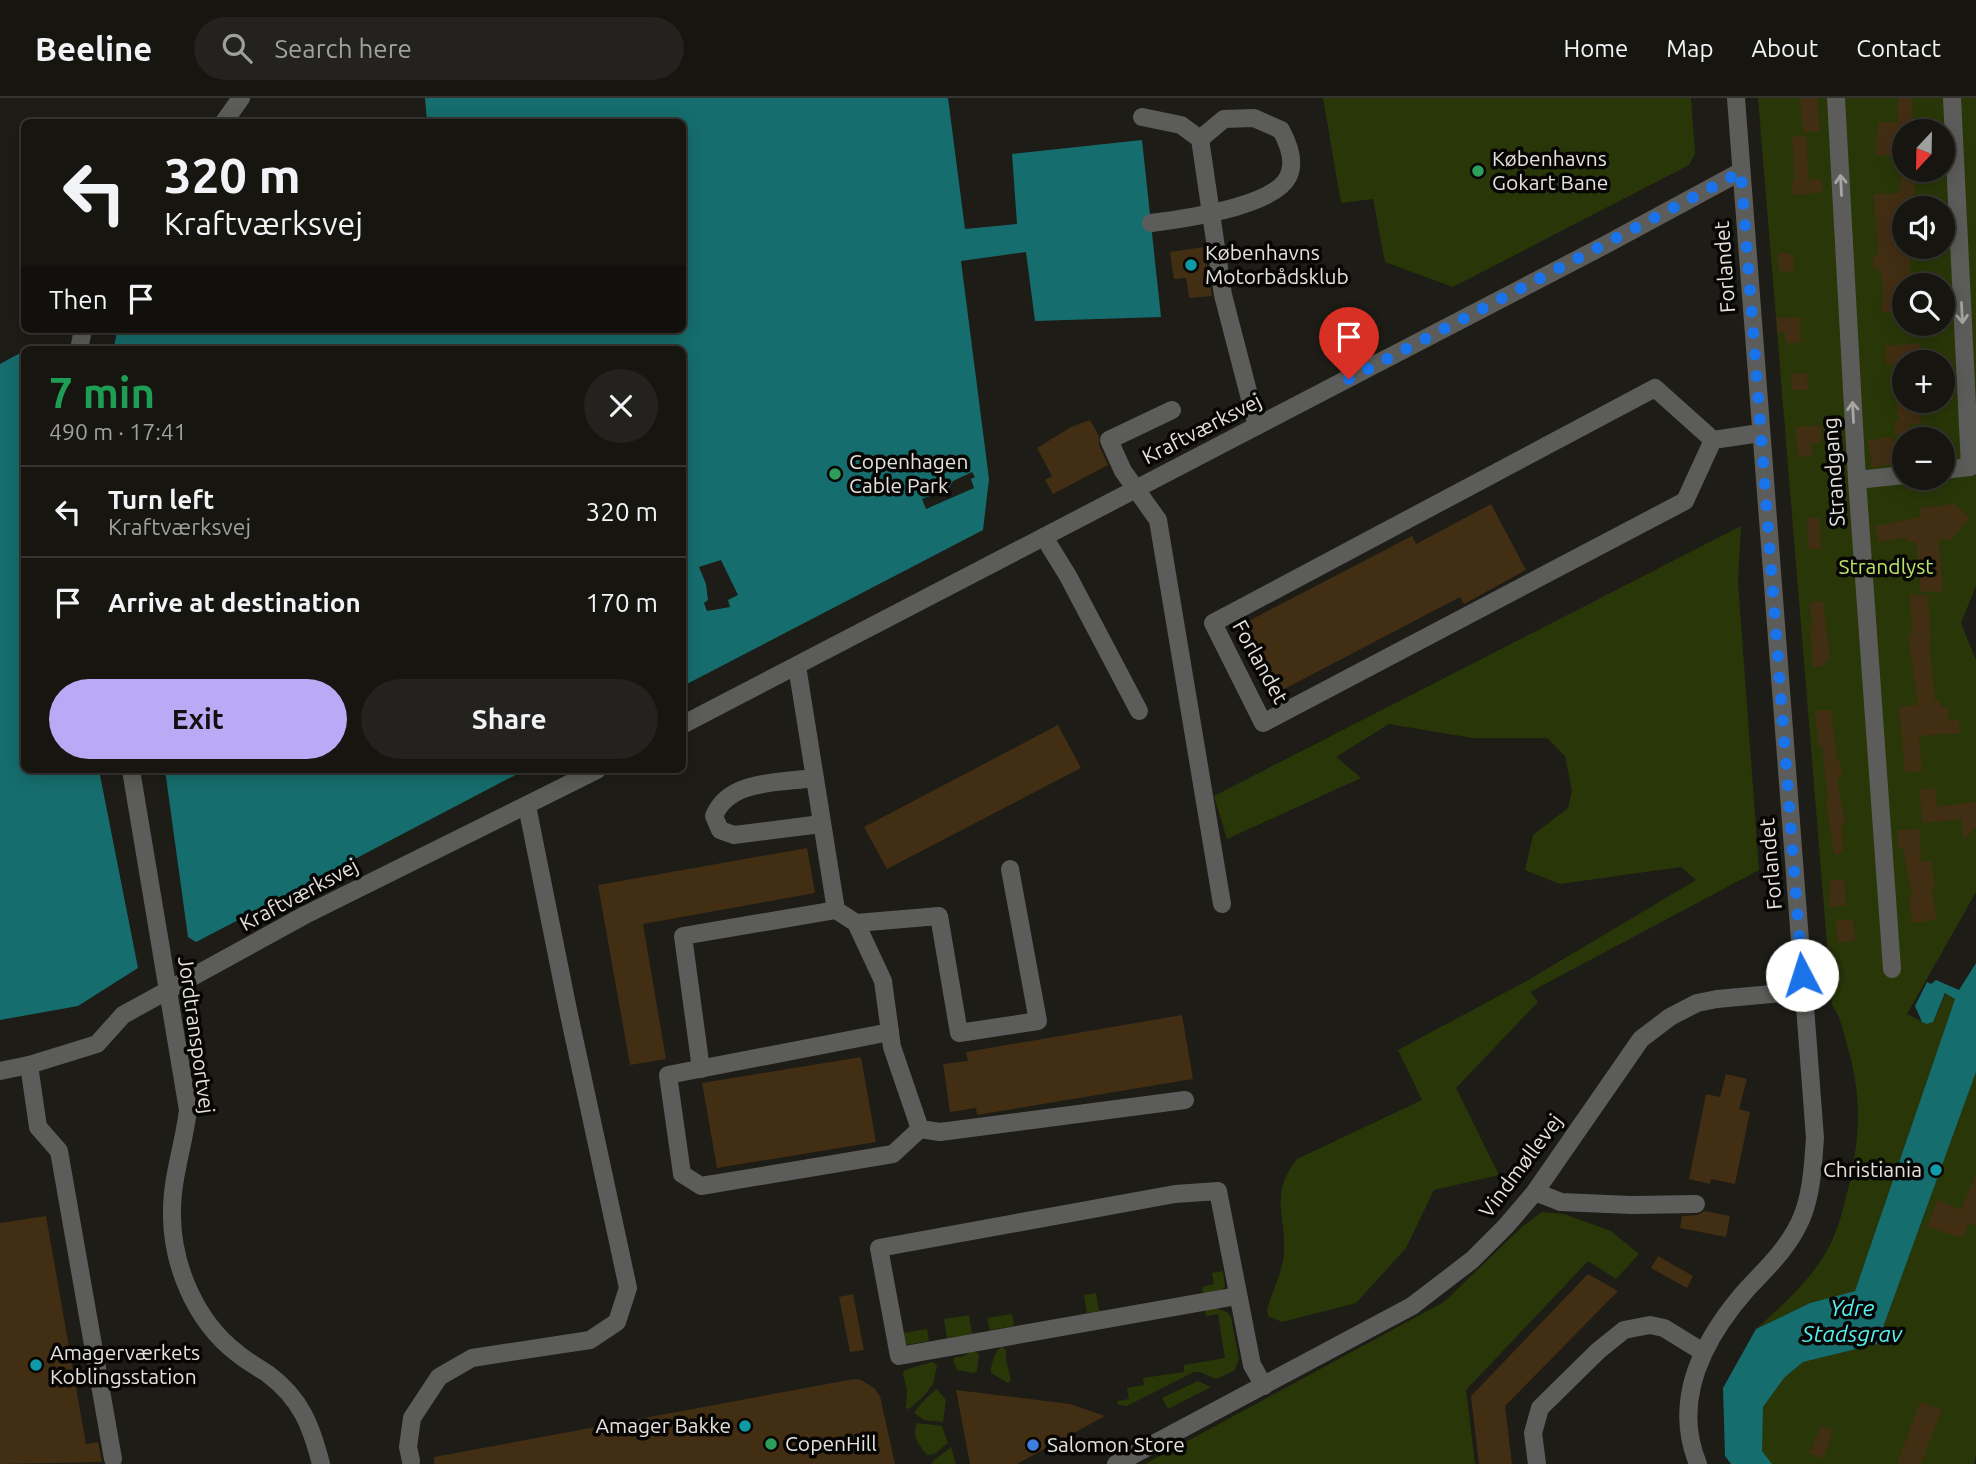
<!DOCTYPE html>
<meta charset="utf-8">
<style>
:root{--surface:#161510;--page:#23221e;--text:#f1f3f6;--muted:#9e9f9f;--line:#353430;--accent:#baaaf6}
body{margin:0;font-family:Ubuntu,sans-serif;background:var(--page);color:var(--text);height:100vh;display:flex;flex-direction:column;font-size:26px;white-space:nowrap}
*{box-sizing:border-box;margin:0}
p{font-size:23px;color:var(--muted)}
.icon{flex:none;width:38px;height:38px;fill:none;stroke:currentColor;stroke-width:2;stroke-linecap:round;stroke-linejoin:round}
.map{position:relative;flex:1;overflow:hidden}
.panel{position:absolute;left:21px;top:248px;width:665px;height:427px;display:flex;flex-direction:column;background:var(--surface);border-radius:10px;box-shadow:0 4px 18px #0003,0 0 0 2px var(--line)}
.panel>*{flex:none}
.guide{position:absolute;left:21px;top:21px;width:665px;height:214px;border-radius:10px;box-shadow:0 4px 18px #0003,0 0 0 2px var(--line);background:#161510;color:var(--text);overflow:hidden}
.needle{width:46px;rotate:202deg}
.controls{position:absolute;left:1892px;top:21px;display:grid;gap:14px}
.controls a{display:grid;place-items:center;width:63px;height:63px;border-radius:50%;background:var(--surface);box-shadow:0 4px 18px #0003,0 0 0 2px var(--line);font-size:35px}
.pin{position:absolute;display:grid;place-items:center;width:60px;height:60px;color:#fff;margin:-72px -30px;border-radius:50% 50% 50% 0;rotate:-45deg;box-shadow:0 0 7px #0007}
.pin .icon{rotate:45deg}
.me{position:absolute;width:77px;margin:-38px;rotate:355deg;stroke-linejoin:round;filter:drop-shadow(0 0 5px #0008)}
.turn{display:flex;align-items:center;gap:24px;height:147px;padding:0 28px;font-size:32px}
.turn .icon{width:91px;height:91px;stroke-width:2.5}
.turn b{display:block;font-size:49px;line-height:60px}
.then{display:flex;align-items:center;height:66px;padding:0 28px;background:#0003;gap:14px;font-size:26px}
.round{display:grid;place-items:center;flex:none;width:74px;height:74px;border-radius:37px;background:var(--page)}
.headline{display:flex;align-items:center;justify-content:space-between;height:119px;padding:0 28px}
h1{font-size:42px;font-weight:700;line-height:52px;color:#1e9e55}
.button{display:flex;gap:14px;margin-top:auto;padding:14px 28px}
.button a{flex:1;height:80px;border-radius:42px;background:var(--accent);color:#111;font-size:28px;font-weight:700;line-height:80px;text-align:center}
.button a+a{background:var(--page);color:var(--text)}
ul{padding:0;list-style:none}
li{display:flex;align-items:center;gap:21px;height:91px;padding:0 28px;border-top:2px solid var(--line)}
li div{flex:1}
li b{display:block;font-size:26px}
li em{font-style:normal}
header{display:flex;align-items:center;gap:42px;box-sizing:border-box;height:98px;padding:0 35px;background:var(--surface);border-bottom:2px solid var(--line)}
header strong{font-size:33px}
nav{display:flex;gap:38px;margin-inline-start:auto;font-size:24px}
.search{width:490px;height:63px;background:var(--page);display:flex;align-items:center;gap:18px;box-sizing:border-box;padding:0 24px;border-radius:38px;color:var(--muted);font-size:26px}
.map>svg:first-child{display:block}
.green{fill:#293708;fill-rule:evenodd}
.water{fill:#166d6d}
.pier{fill:#1d1c16}
.building{fill:#422e12}
.lines{fill:none;stroke-linecap:round;stroke-linejoin:round}
.minor{stroke:#5c5d5a;stroke-width:18}
.oneway{stroke:#a6a6a3}
.route{stroke:#1a73e8;stroke-width:12;stroke-dasharray:0 21.6}
.leisure-dot{fill:#2e9e5b;stroke:#070605;stroke-width:2.5}
.culture-dot{fill:#0f9aa8;stroke:#070605;stroke-width:2.5}
.shop-dot{fill:#3f7fe0;stroke:#070605;stroke-width:2.5}
.labels{text-anchor:middle;stroke-width:7;stroke-linejoin:round;paint-order:stroke}
.poi-label{font-size:21px;fill:#e3e2de;stroke:#070605;text-anchor:start}
.street-label{font-size:21px;fill:#e3e2de;stroke:#070605}
.park-label{font-size:21px;fill:#bbe468;stroke:#070605}
.water-label{font-size:23px;font-style:italic;fill:#56efef;stroke:#070605}
</style>
<header>
<strong>Beeline</strong>
<div class="search"><svg class="icon" aria-label="search" viewBox="0 0 24 24"><circle cx="10" cy="10" r="6"/><path d="M15 15l6 6"/></svg>Search here</div>
<nav><a>Home</a><a>Map</a><a>About</a><a>Contact</a></nav>
</header>
<div class="map">
<svg width="1976" height="1366" viewBox="0 0 1976 1366">
<rect width="100%" height="100%" fill="#1d1c16"/>
<g class="green">
<path d="M1323 0H1691L1695 56 1689 67 1453 189 1385 164 1373 101 1341 105Z"/>
<path d="M1758 0H1976V488L1961 525 1976 562V794L1907 916 1927 926 1933 924 1946 895 1955 901 1855 1193 1810 1205 1756 1231C1784 1206 1813 1180 1830 1147 1838 1131 1843 1112 1847 1095 1860 1043 1863 1000 1847 947 1843 933 1841 919 1832 907ZM1904 33H1942V72H1904ZM1904 110H1942V149H1904ZM1904 187H1942V226H1904ZM1904 264H1942V303H1904ZM1904 341H1942V380H1904Z"/>
<path d="M1741 428 1738 484 1759 772 1530 894 1538 904 1456 990 1499 1077 1434 1092 1406 1150 1356 1205 1282 1224 1268 1218 1267 1212C1272 1194 1283 1173 1284 1154 1286 1116 1269 1096 1297 1061L1422 1002 1398 952 1523 885 1696 782 1681 769 1560 786 1525 772 1533 737 1568 710 1572 693 1565 658 1547 640H1473L1389 626 1336 659 1361 680 1227 741 1214 698Z"/>
<path d="M1976 974V1357L1974 1366H1772L1761 1353 1763 1309 1784 1280 1803 1264 1877 1246Z"/>
<path d="M1542 1114 1564 1116 1611 1133 1639 1156 1616 1181 1588 1163 1466 1292 1475 1366H1145L1444 1204 1523 1128Z"/>
<path d="M1223 1173 1225 1189 1221 1192 1203 1195 1202 1189 1214 1186 1212 1175Z"/>
<path d="M1096 1195 1099 1213 1087 1215 1084 1197Z"/>
<path d="M1216 1210 1227 1214 1231 1219 1239 1261 1234 1273 1216 1281 1200 1274H1194L1127 1308 1118 1307 1117 1303 1129 1301 1127 1290 1144 1287 1143 1280 1184 1274V1267L1225 1260 1218 1216 1206 1218 1205 1212Z"/>
<path d="M1012 1216 1014 1228 990 1232 987 1220Z"/>
<path d="M969 1217 972 1236 947 1240 944 1221Z"/>
<path d="M927 1231 929 1243 905 1247 903 1235Z"/>
<path d="M1002 1248 1006 1252V1262L1011 1282 1008 1285 991 1275C991 1266 994 1254 1002 1248Z"/>
<path d="M973 1252 979 1256 977 1273 974 1275 957 1272 953 1262 955 1259H962Z"/>
<path d="M932 1264 937 1267 933 1286 924 1298 909 1311 906 1310 907 1293 903 1275 905 1272Z"/>
<path d="M1198 1283 1211 1289 1168 1311 1162 1300Z"/>
<path d="M937 1291 946 1302 943 1324 924 1322 914 1315C919 1307 929 1297 937 1291Z"/>
<path d="M917 1325 942 1328 948 1345 934 1356 927 1357C919 1346 911 1339 917 1325Z"/>
<path d="M951 1349 956 1366H932L933 1363Z"/>
</g>
<g class="water">
<path d="M425 0H948L965 131 1017 126 1012 56 1142 42 1161 219 1035 223 1026 154 961 163 989 381 983 432 683 588 682 252H113L118 231H682V24H427Z"/>
<path d="M24 253V672H99L138 870 78 908 0 922V266Z"/>
<path d="M165 672H525L196 844 188 839Z"/>
<path d="M1976 865V974L1877 1246 1803 1264 1784 1280 1763 1309 1762 1353 1772 1366H1731L1725 1358 1723 1290 1756 1231 1810 1205 1855 1193 1955 901 1945 895 1933 924 1927 926 1922 924 1915 908 1927 884 1931 886 1936 882 1959 892Z"/>
</g>
<g class="pier">
<path d="M972 374 975 379 971 381 974 390 926 411 922 401 948 391 953 383Z"/>
<path d="M721 462 738 497 728 502 730 509 707 513 704 505 708 502 706 486 699 469Z"/>
</g>
<g class="building">
<path d="M1800 0H1817L1820 33 1803 34Z"/>
<path d="M1898 0H1912L1913 33H1904V58L1876 57 1878 24 1898 25Z"/>
<path d="M1806 38 1809 82 1821 81 1823 94 1793 97 1792 84 1795 83 1792 39Z"/>
<path d="M1901 74 1915 75 1914 110H1904V149H1909L1910 184H1905L1904 187V214H1882L1883 183 1879 171H1873V157H1878L1874 96 1900 95Z"/>
<path d="M1204 149 1212 198 1189 200 1186 180 1174 181 1170 154Z"/>
<path d="M1778 154 1793 157 1794 173 1779 174Z"/>
<path d="M1800 219 1801 245H1786L1785 234 1777 235V220Z"/>
<path d="M1920 245 1921 263 1886 266 1885 248Z"/>
<path d="M1807 275 1808 292H1792L1791 276Z"/>
<path d="M1896 303H1920L1921 326H1910L1909 337 1895 336V323H1899Z"/>
<path d="M1090 322 1099 338V347L1108 367 1053 396 1045 382 1052 378 1037 350 1071 329Z"/>
<path d="M1821 327 1822 345H1811L1812 358 1798 359 1795 329Z"/>
<path d="M1893 339 1896 366 1872 369 1868 342Z"/>
<path d="M1491 406 1526 472 1464 506 1460 499 1273 597 1237 529 1412 438 1416 446Z"/>
<path d="M1954 406 1970 419 1952 441 1938 442 1943 493 1921 494 1916 444H1907V439L1878 444 1875 428 1921 419 1920 410Z"/>
<path d="M1807 420H1820L1821 451H1808Z"/>
<path d="M1910 497H1928L1931 543 1929 544 1935 603 1941 602V609H1948L1949 623 1959 622 1960 635 1919 638 1922 673 1905 674 1899 609 1918 607 1908 536H1912Z"/>
<path d="M1823 503 1830 560 1826 561V568L1813 569 1810 528H1813L1809 505Z"/>
<path d="M1831 612 1837 662H1840L1842 680 1837 681 1845 725 1842 726 1843 755 1834 756 1826 704H1828L1822 648H1819L1815 613Z"/>
<path d="M1058 627 1081 670 887 771 864 729Z"/>
<path d="M1935 690 1937 709 1976 704V729L1964 742 1961 721 1923 725 1919 692Z"/>
<path d="M1920 731 1921 764 1931 763 1935 788H1932L1936 822 1912 825 1909 799 1912 798 1903 750H1898V732Z"/>
<path d="M807 750 815 795 643 826 666 961 630 967 598 787Z"/>
<path d="M1844 781 1846 808 1829 809 1830 782Z"/>
<path d="M1853 821 1855 843 1838 844 1836 823Z"/>
<path d="M1182 917 1193 981 977 1017 976 1010 950 1014 943 966 968 963 966 954Z"/>
<path d="M861 959 876 1044 717 1070 702 985Z"/>
<path d="M1726 976 1747 981 1739 1011 1750 1014 1735 1086 1711 1081 1710 1086 1689 1081 1706 996 1720 999Z"/>
<path d="M1976 1076V1128L1969 1125 1963 1140 1927 1129 1938 1102 1961 1112Z"/>
<path d="M1705 1113 1730 1118 1726 1139 1680 1130 1682 1118 1697 1117Z"/>
<path d="M46 1118 86 1346 98 1344 102 1364 0 1366V1125Z"/>
<path d="M1658 1158 1693 1178 1687 1190 1651 1170Z"/>
<path d="M1588 1176 1618 1193 1505 1308 1512 1366H1479L1471 1298Z"/>
<path d="M853 1196 864 1252 850 1254 839 1199Z"/>
<path d="M854 1281 861 1282 874 1290 880 1298 895 1366H434V1359Z"/>
<path d="M956 1292 1070 1306 1105 1318 1017 1366H970Z"/>
<path d="M1920 1304 1942 1312 1921 1366H1897Z"/>
<path d="M1821 1328 1833 1333 1823 1361 1809 1355Z"/>
</g>
<g class="lines">
<g class="minor">
<path d="M1836 0 1857 382 1892 871"/>
<path d="M1142 19 1181 27 1200 41 1223 197 1257 328"/>
<path d="M224 24 241 0"/>
<path d="M1151 125C1183 121 1273 109 1288 79 1296 64 1288 45 1281 32L1254 20 1224 21 1200 41"/>
<path d="M79 252 83 231"/>
<path d="M1172 312 1109 342 1123 373 1158 422 1222 806"/>
<path d="M1713 342 1685 403 1263 625 1213 525 1655 290 1713 342 1760 335"/>
<path d="M1942 372 1970 369 1952 0"/>
<path d="M1857 382 1904 377"/>
<path d="M1044 439 1068 478 1139 613"/>
<path d="M797 568 836 812 856 825 883 883 892 949 920 1031 940 1034 1185 1002"/>
<path d="M682 627 1605 147 1740 74"/>
<path d="M131 672 188 1012C184 1046 172 1079 172 1113 171 1165 195 1223 237 1255 246 1263 258 1269 268 1276 301 1301 311 1327 321 1366"/>
<path d="M814 680C780 685 729 681 714 718L720 732 734 737 821 726"/>
<path d="M856 825 939 818 959 935 1038 923 1010 771"/>
<path d="M890 934 668 977 682 1076 701 1088 893 1056 920 1031"/>
<path d="M29 967 38 1029 59 1053 113 1361"/>
<path d="M701 971 683 838 836 812"/>
<path d="M0 973 29 967 97 946 123 917 305 817 597 672"/>
<path d="M1535 1094 1561 1104 1631 1107 1696 1106"/>
<path d="M1237 1198 899 1258 879 1150 1175 1096 1218 1093 1252 1267 1264 1288"/>
<path d="M411 1363 408 1349 412 1320 439 1279 472 1260 590 1242 617 1224 628 1190 568 912 527 708"/>
<path d="M1116 1366 1412 1208 1472 1162 1506 1128 1535 1094 1641 941 1670 919 1697 905 1717 901 1804 893"/>
<path d="M1537 1366 1533 1335 1540 1310 1598 1253 1624 1232 1650 1227 1664 1230 1703 1254"/>
<path d="M1698 1366C1671 1301 1704 1240 1747 1191 1768 1169 1790 1148 1802 1119 1812 1094 1813 1066 1815 1040L1736 0"/>
</g>
</g>
<defs><path id="oneway-shaft" d="M-6 0H5M1.5-3L5.5 0L1.5 3" fill="none" stroke-width="1.6" stroke-linecap="round" stroke-linejoin="round" transform="scale(1.75)"/></defs>
<g class="oneway">
<use href="#oneway-shaft" transform="translate(1841 87) rotate(-93)"/>
<use href="#oneway-shaft" transform="translate(1962 215) rotate(87)"/>
<use href="#oneway-shaft" transform="translate(1853 314) rotate(-93)"/>
</g>
<g class="lines">
<path class="route" d="M1349 281 1741 74 1802 877"/>
</g>
<g class="leisure-dot">
<circle cx="1478" cy="73" r="7"/>
<circle cx="835" cy="376" r="7"/>
<circle cx="771" cy="1346" r="7"/>
</g>
<g class="culture-dot">
<circle cx="1191" cy="167" r="7"/>
<circle cx="1936" cy="1072" r="7"/>
<circle cx="36" cy="1267" r="7"/>
<circle cx="745" cy="1328" r="7"/>
</g>
<circle class="shop-dot" cx="1033" cy="1347" r="7"/>
<g class="labels">
<g class="poi-label">
<text x="1492" y="68">Københavns<tspan x="1492" dy="24">Gokart Bane</tspan></text>
<text x="1205" y="162">Københavns<tspan x="1205" dy="24">Motorbådsklub</tspan></text>
<text x="849" y="371">Copenhagen<tspan x="849" dy="24">Cable Park</tspan></text>
<text x="1922" y="1079" text-anchor="end">Christiania</text>
<text x="50" y="1262">Amagerværkets<tspan x="50" dy="24">Koblingsstation</tspan></text>
<text x="731" y="1335" text-anchor="end">Amager Bakke</text>
<text x="785" y="1353">CopenHill</text>
<text x="1047" y="1354">Salomon Store</text>
</g>
<g class="street-label">
<text transform="translate(1725 169) rotate(-94)" y="7">Forlandet</text>
<text transform="translate(1202 331) rotate(-27)" y="7">Kraftværksvej</text>
<text transform="translate(1834 374) rotate(-94)" y="7">Strandgang</text>
<text transform="translate(1260 564) rotate(61)" y="7">Forlandet</text>
<text transform="translate(1771 766) rotate(-95)" y="7">Forlandet</text>
<text transform="translate(299 797) rotate(-28)" y="7">Kraftværksvej</text>
<text transform="translate(196 937) rotate(82)" y="7">Jordtransportvej</text>
<text transform="translate(1521 1068) rotate(-53)" y="7">Vindmøllevej</text>
</g>
<g class="park-label">
<text x="1886" y="476">Strandlyst</text>
</g>
<g class="water-label">
<text x="1852" y="1218">Ydre<tspan x="1852" dy="26">Stadsgrav</tspan></text>
</g>
</g>
</svg>
<div class="controls">
<a><svg class="needle" viewBox="-14 -14 28 28"><path d="M0-13l5 13h-10z" fill="#e53935"/><path d="M0 13l5-13h-10z" fill="#9e9f9f"/></svg></a>
<a><svg class="icon" aria-label="sound" viewBox="0 0 24 24"><path d="M4 9h4l5-4v14l-5-4H4zM17 9q2 3 0 6"/></svg></a>
<a><svg class="icon" aria-label="search" viewBox="0 0 24 24"><circle cx="10" cy="10" r="6"/><path d="M15 15l6 6"/></svg></a>
<a>+</a>
<a>−</a>
</div>
<div class="pin" style="left:1349px;top:281px;background:#d93025"><svg class="icon" aria-label="arrive" viewBox="0 0 24 24"><path d="M6 21V4h12l-3 4 3 4H6"/></svg></div>
<svg class="me" style="left:1802px;top:877px" viewBox="-20 -20 40 40"><circle r="19" fill="#fff"/><path d="M0-13L10 11 0 6-10 11z" fill="#1a73e8"/></svg>
<div class="guide">
<div class="turn"><svg class="icon" aria-label="left" viewBox="0 0 24 24"><path d="M17 20v-9H6M10 6l-5 5 5 5"/></svg><div><b>320 m</b>Kraftværksvej</div></div>
<div class="then">Then<svg class="icon" aria-label="arrive" viewBox="0 0 24 24"><path d="M6 21V4h12l-3 4 3 4H6"/></svg></div>
</div>
<section class="panel">
<div class="headline"><div><h1>7 min</h1><p>490 m · 17:41</p></div><a class="round"><svg class="icon" aria-label="close" viewBox="0 0 24 24"><path d="M6 6l12 12M18 6L6 18"/></svg></a></div>
<ul>
<li><svg class="icon" aria-label="left" viewBox="0 0 24 24"><path d="M17 20v-9H6M10 6l-5 5 5 5"/></svg><div><b>Turn left</b><p>Kraftværksvej</p></div><em>320 m</em></li>
<li><svg class="icon" aria-label="arrive" viewBox="0 0 24 24"><path d="M6 21V4h12l-3 4 3 4H6"/></svg><div><b>Arrive at destination</b></div><em>170 m</em></li>
</ul>
<div class="button"><a>Exit</a><a>Share</a></div>
</section>
</div>
